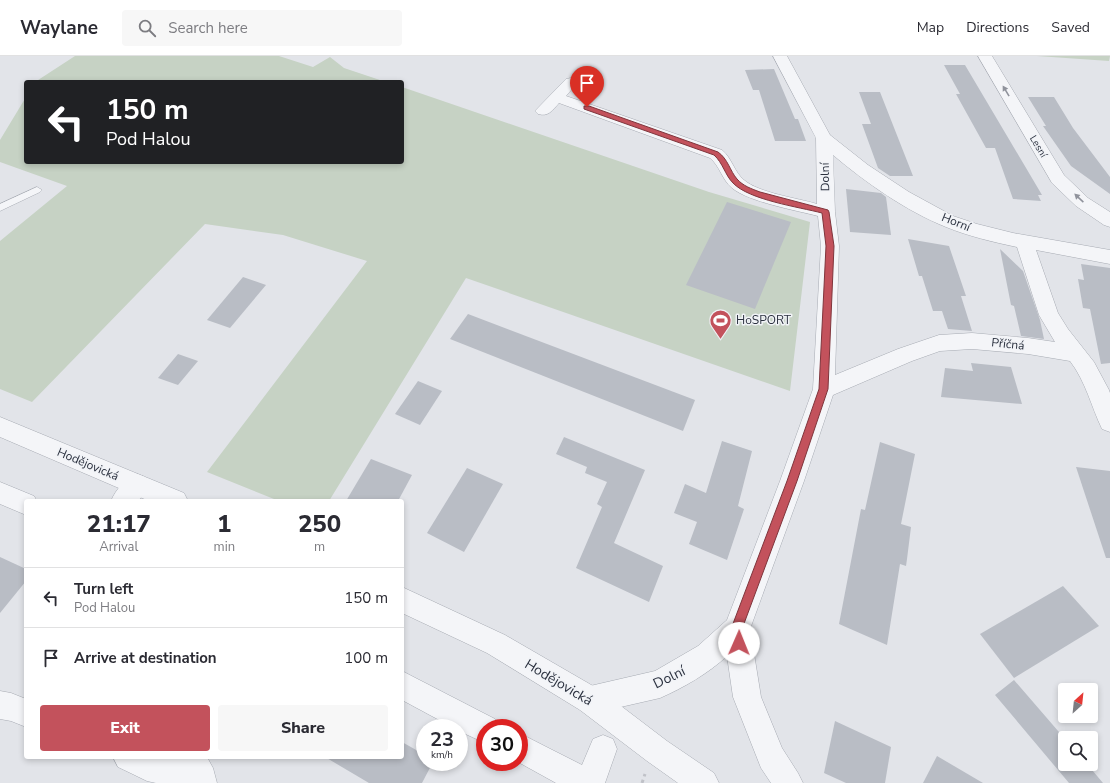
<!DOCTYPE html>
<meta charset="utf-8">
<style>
:root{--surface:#fff;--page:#f7f7f7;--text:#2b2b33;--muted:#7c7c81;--line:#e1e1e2;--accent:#c3525c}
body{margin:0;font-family:"Nunito Sans",sans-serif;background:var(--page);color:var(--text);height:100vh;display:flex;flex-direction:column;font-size:15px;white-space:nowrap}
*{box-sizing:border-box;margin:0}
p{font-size:13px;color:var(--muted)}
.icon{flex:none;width:22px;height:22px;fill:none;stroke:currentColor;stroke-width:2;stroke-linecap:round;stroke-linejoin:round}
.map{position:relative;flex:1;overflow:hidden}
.sheet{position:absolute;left:24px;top:443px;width:380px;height:260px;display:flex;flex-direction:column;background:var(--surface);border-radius:4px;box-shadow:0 2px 6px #0003}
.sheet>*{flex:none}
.banner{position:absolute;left:24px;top:24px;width:380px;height:84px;border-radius:4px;box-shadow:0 2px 6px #0003;background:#202124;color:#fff;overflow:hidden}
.needle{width:26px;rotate:27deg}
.controls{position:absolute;left:1058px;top:627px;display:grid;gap:8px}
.controls a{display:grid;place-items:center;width:40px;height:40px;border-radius:4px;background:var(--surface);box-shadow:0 2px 6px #0003;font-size:20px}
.speed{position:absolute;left:416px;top:663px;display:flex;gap:8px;font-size:20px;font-weight:700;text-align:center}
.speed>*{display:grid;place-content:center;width:52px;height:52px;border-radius:50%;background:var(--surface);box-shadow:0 2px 6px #0003;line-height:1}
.speed small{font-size:10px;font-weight:400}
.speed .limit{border:6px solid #d22;background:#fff;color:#111}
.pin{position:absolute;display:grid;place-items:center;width:34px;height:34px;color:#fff;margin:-41px -17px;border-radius:50% 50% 50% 0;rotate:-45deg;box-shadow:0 0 4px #0007}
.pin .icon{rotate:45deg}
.me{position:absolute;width:44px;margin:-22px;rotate:1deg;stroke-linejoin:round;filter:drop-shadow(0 0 3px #0008)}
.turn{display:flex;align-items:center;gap:14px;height:84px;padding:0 16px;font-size:18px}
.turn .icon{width:52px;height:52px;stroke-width:2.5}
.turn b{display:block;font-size:28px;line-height:34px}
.eta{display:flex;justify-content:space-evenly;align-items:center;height:68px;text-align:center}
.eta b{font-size:24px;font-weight:800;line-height:28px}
.cta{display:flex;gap:8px;margin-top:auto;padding:8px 16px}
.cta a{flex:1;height:46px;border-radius:4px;background:var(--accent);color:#fff;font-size:16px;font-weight:800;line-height:46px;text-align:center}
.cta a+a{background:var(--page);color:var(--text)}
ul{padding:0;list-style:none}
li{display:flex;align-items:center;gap:12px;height:60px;padding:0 16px;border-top:1px solid var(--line)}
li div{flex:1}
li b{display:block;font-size:15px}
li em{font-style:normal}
header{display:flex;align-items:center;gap:24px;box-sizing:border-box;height:56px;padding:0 20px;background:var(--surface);border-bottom:1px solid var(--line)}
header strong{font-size:19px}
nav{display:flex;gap:22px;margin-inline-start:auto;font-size:14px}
.search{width:280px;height:36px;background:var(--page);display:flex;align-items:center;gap:10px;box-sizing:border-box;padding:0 14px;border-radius:4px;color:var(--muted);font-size:15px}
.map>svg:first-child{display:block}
.green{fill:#c6d2c4}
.building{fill:#b9bdc5}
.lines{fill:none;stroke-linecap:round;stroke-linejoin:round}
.service-casing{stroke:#a7abb3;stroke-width:1}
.minor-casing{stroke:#a7abb3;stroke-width:1}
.tertiary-casing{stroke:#a7abb3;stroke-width:1}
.path{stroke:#c0c2c8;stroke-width:3;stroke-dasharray:3.5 3.5;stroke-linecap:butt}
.service{fill:#f4f5f8;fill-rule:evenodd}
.minor{fill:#f4f5f8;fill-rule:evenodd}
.tertiary{fill:#f4f5f8;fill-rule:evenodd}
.oneway{fill:#90939c}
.route{fill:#c3525c;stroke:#7f353c}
.labels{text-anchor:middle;stroke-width:3;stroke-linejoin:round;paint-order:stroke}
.far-street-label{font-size:10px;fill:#2b313f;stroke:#f1f3f7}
.street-label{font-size:12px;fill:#2b313f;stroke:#f1f3f7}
.poi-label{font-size:12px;fill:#2b313f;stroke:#f1f3f7;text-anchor:start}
.near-street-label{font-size:14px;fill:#2b313f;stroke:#f1f3f7}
</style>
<header>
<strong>Waylane</strong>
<div class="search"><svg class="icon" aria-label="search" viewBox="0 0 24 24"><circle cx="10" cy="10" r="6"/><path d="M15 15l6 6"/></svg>Search here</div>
<nav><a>Map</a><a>Directions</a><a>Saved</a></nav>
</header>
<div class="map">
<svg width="1110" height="727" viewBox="0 0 1110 727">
<rect width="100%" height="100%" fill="#e2e4e9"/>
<g class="green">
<path d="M75 0H279L313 11 330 1 344 12 386 26H35Z"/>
<path d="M1037 0H1110L1109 5Z"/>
<path d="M402 31 709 136 810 166 790 335 466 222 329 445H279L207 416 367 205 283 179 205 168 32 346 0 333V185L67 130 0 106V84L26 41V106H402Z"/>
</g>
<g class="building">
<path d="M944 9H965L1042 139H1038L1041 145 1013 143 995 92H986L956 38H960Z"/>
<path d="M774 13 795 63H798L806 85H775L759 34H753L745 14Z"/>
<path d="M859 36H880L913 120H890L878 112 862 68H871Z"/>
<path d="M1028 41H1054L1073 72 1110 121V138L1071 110 1043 70H1046Z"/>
<path d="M846 133 881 137 886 141 891 179 850 176Z"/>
<path d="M727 146 791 166 755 253 686 229Z"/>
<path d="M908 183 949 190 966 240H961L972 275 948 273 942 255H933L922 220H919Z"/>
<path d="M1000 193 1023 215 1040 264 1044 283 1021 280 1014 250 1011 249Z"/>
<path d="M1081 208 1110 212V307L1101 308 1090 253 1083 252 1078 223 1084 224Z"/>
<path d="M243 221 266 229 230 272 207 264Z"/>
<path d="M468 258 695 344 683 375 450 283Z"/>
<path d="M178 298 198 305 178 329 158 322Z"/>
<path d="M971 307 1011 311 1022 348 941 341 945 312 973 315Z"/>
<path d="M418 325 442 335 420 369 395 358Z"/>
<path d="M564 381 645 414 614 487 663 510 649 546 576 512 602 451 597 448 607 426 585 417 587 411 556 398Z"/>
<path d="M722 385 752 395 738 450 744 453 727 504 689 488 697 466 674 457 685 428 706 437Z"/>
<path d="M880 386 915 398 901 468 911 471 907 503 906 510 900 508 887 589 839 568 861 453 865 454Z"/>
<path d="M371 403 412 419 398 445H346Z"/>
<path d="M1076 411 1110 415V502H1106Z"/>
<path d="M467 412 503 428 464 496 427 477Z"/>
<path d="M0 501 26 513V525L0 557Z"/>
<path d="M1063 530 1099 570 1014 622 980 578Z"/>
<path d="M1014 624 1065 683V708H1087L1103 727H1069L995 639Z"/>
<path d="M835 665 891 691 885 727H846L824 717Z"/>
<path d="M402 686 425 699V706H433L422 727H369L325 701H402Z"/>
<path d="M937 700 983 727H923Z"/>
</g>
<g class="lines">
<defs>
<path id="service" d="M37 131 42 134 40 136 0 155V148Z"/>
<g id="minor">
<path d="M773 0H787L830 79 868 109 909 136 953 160 977 168 1013 177 1110 194V208L1036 194 1058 257 1068 273 1094 306 1109 334 1110 337V376L1102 373C1091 350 1086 326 1070 305L1028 298 972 293 940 295 912 305 833 339 804 425 750 573 761 641 782 692 798 717 803 727H771L761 712 733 641 727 600C709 617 683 632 660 642L590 658 580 654 576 644 580 634 590 630 655 615 698 590 727 564 780 425 813 333 821 190 818 160C795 154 749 146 732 132 722 124 720 110 710 102L559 47C552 55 548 61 538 58L535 55 566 23 571 22 576 23 578 26 566 40 722 94C732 102 734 116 744 124 759 137 797 142 817 148L816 82ZM833 99C865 126 906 155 946 171 968 180 993 186 1017 191L1039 259 1055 286 1028 282 972 277 939 279 898 293 835 319 839 190 835 156Z"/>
<path d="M978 0H992L1064 119 1088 142 1110 156V171L1104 169 1076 150 1052 127Z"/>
<path d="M137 418 145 421 149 429 145 437 138 445H111C116 433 125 423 137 418Z"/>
<path d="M0 426 34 440 37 445H26V459L0 448Z"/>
<path d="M402 615 495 663 499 672H485V687L459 675V672H454L402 644Z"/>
<path d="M0 635 11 637 26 643V671L11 665 0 663Z"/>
<path d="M519 677 582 709 593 683 603 679 613 683 617 693 605 727H556L518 706H519Z"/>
<path d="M113 701H207L213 712 217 727H156L147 725 118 711Z"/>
</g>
<g id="tertiary">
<path d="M0 361 184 437 188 445H149L0 381Z"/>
<path d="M402 531 505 579 600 634 667 685 714 717 719 727H678L647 705 580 654 487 597 402 557Z"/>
</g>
</defs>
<use href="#service" class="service-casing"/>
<use href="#minor" class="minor-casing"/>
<use href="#tertiary" class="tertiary-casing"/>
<path class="path" d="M642 727 645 718"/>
<use href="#service" class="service"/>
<use href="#minor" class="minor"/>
<use href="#tertiary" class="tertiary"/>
</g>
<defs><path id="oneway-solid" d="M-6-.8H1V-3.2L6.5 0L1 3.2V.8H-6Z"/></defs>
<g class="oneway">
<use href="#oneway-solid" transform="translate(1006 35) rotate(-121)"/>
<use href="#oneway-solid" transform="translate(1079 142) rotate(-137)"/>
</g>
<path class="route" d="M584 50H589L718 96C728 103 730 115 737 123 743 130 752 133 760 136L828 154 829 156 834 190 828 333 797 425 742 573 744 587 743 591 739 592 735 591 731 573 787 425 819 333 826 190 822 157C799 151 749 144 733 127 725 119 723 107 714 99L584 53Z"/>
<defs>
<symbol id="stadium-pin" viewBox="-11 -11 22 30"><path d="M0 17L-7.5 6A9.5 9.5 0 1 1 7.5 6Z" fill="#c3525c" stroke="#f1f3f7"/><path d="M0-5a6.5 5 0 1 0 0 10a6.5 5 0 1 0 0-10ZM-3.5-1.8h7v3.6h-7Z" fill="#fff"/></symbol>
</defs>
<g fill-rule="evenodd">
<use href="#stadium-pin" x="708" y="252" width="25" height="34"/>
</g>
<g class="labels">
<g class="far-street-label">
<text transform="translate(1039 90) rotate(59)" y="4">Lesní</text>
</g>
<g class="street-label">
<text transform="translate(825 121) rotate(-91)" y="4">Dolní</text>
<text transform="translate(956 166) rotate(22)" y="4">Horní</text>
<text transform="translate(1008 288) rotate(6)" y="4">Příčná</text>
<text transform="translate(88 408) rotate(23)" y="4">Hodějovická</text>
</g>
<g class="poi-label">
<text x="736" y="268">HoSPORT</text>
</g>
<g class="near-street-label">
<text transform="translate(669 621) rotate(-26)" y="5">Dolní</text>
<text transform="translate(559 626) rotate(31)" y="5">Hodějovická</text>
</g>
</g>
</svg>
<div class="controls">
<a><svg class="needle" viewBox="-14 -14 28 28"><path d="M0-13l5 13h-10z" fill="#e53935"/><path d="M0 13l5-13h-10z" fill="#7c7c81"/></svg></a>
<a><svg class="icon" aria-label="search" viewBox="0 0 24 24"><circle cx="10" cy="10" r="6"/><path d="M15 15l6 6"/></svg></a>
</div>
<div class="speed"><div>23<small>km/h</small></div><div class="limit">30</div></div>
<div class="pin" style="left:587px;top:51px;background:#d93025"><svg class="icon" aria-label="arrive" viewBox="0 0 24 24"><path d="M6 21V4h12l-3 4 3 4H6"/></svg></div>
<svg class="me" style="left:739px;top:587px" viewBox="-20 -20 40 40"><circle r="19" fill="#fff"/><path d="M0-13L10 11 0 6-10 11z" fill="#c3525c"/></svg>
<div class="banner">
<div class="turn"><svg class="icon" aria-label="left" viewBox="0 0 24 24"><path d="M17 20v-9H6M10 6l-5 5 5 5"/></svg><div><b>150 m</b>Pod Halou</div></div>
</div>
<section class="sheet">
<div class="eta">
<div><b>21:17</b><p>Arrival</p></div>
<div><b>1</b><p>min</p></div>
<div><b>250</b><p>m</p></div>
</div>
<ul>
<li><svg class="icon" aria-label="left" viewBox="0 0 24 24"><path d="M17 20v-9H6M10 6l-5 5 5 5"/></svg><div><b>Turn left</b><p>Pod Halou</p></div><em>150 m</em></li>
<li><svg class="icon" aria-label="arrive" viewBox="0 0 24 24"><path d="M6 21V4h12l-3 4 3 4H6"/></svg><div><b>Arrive at destination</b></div><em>100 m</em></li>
</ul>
<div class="cta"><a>Exit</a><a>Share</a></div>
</section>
</div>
